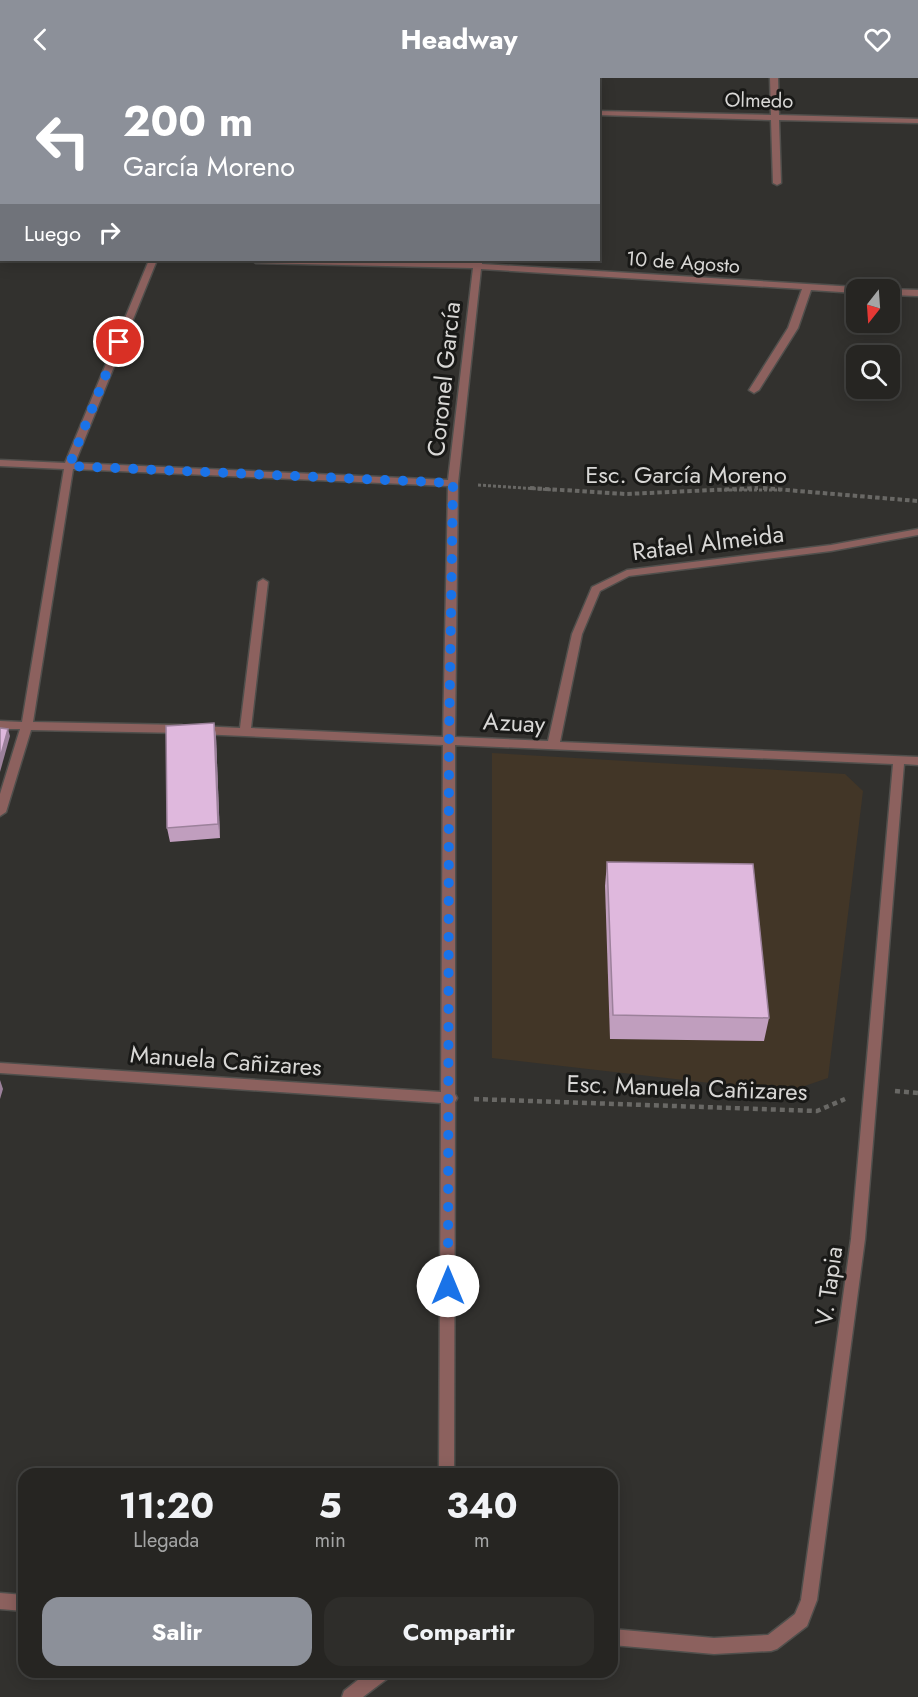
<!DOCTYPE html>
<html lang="es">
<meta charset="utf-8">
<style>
:root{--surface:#262522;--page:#2e2d2a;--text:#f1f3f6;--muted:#a4a5a5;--line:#424240;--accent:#8c9099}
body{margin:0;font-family:Jost,sans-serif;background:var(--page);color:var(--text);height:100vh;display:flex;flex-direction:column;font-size:22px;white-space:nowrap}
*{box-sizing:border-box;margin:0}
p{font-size:20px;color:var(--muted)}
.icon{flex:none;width:33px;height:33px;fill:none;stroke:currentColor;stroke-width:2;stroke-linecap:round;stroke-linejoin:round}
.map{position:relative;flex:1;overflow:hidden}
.panel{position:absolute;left:18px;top:1390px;width:600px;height:210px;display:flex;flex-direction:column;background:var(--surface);border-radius:18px;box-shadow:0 3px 15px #0003,0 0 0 2px var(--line)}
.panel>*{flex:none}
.banner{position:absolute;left:0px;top:0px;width:600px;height:183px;box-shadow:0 3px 15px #0003,0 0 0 2px var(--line);background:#8c9099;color:#fff;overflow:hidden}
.needle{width:39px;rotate:197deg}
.controls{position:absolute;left:846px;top:201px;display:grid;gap:12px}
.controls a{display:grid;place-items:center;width:54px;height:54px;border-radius:12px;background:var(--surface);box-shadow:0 3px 15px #0003,0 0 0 2px var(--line);font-size:30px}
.pin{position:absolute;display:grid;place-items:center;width:51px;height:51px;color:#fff;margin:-26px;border:3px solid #fff;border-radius:50%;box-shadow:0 2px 6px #0007}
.me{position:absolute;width:66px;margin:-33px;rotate:0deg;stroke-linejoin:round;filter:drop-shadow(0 0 4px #0008)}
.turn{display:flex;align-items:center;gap:21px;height:126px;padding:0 24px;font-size:27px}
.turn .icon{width:78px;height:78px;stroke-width:2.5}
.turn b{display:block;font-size:42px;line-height:51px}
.then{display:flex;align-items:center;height:57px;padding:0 24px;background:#0003;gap:12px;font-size:22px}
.eta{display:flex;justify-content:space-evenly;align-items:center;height:102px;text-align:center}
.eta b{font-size:36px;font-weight:700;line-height:42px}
.action{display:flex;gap:12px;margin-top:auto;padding:12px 24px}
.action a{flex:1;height:69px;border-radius:18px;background:var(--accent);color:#fff;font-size:24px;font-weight:700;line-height:69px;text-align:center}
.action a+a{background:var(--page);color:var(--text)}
header{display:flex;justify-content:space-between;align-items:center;height:78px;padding:0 24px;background:var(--accent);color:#fff;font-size:27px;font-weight:700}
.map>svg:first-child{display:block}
.education{fill:#423627}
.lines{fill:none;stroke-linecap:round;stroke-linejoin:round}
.minor-casing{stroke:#504f4c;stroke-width:3}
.path-far2{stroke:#696865;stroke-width:3;stroke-dasharray:3 2;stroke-linecap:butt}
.path-far1{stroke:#696865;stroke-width:4;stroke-dasharray:4.5 3;stroke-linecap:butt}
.path{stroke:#696865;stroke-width:4.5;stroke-dasharray:5 4;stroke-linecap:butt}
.minor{fill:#8c615e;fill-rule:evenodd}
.wall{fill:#c09ebe}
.shaded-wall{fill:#9c819b}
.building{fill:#dfb8dd;stroke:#9c819b;stroke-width:1.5}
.route{stroke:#1a73e8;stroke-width:10;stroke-dasharray:0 18}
.labels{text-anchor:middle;stroke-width:6;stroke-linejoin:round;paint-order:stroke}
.far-street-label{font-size:20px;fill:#d8d7d5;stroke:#191917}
.street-label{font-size:24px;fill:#d8d7d5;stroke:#191917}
</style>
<header><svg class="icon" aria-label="back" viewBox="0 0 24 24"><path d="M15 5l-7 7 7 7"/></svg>Headway<svg class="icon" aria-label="heart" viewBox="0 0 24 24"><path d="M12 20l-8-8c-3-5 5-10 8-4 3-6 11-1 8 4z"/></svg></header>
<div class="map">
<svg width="918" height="1619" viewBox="0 0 918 1619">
<rect width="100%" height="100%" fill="#32312e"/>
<path class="education" d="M492 675 845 696 863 713 828 1000 787 1014 492 980Z"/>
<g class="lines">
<defs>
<g id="minor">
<rect x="212" y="0" width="8" height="2"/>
<rect x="492" y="0" width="8" height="2"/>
<path d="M770 0H778L779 37 918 41V45L779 42 781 105 777 107 773 105 771 42 598 37V33L771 37Z"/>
<rect x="0" y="10" width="2" height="4"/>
<rect x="0" y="171" width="2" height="6"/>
<path d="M149 182H157L75 385 448 402 473 190 256 185 252 182 473 185 474 182H482V186L856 209 860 212H856V215L811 212 798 250 759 312 754 315 749 312 788 250 802 211 481 191 458 405 455 659 548 663 572 556 592 509 627 492 831 467 918 451V457L831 473 629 498 600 513 582 556 560 664 918 679V687L904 686 865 1161 817 1522 807 1548 777 1571 771 1573 714 1576 612 1567V1551L714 1560 768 1557 795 1536 801 1522 851 1161 893 686 455 667V1016L457 1020 455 1024 454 1396H439L441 1025 0 995V985L441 1014 443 667 199 656 193 652 199 648 240 650 258 504 263 501 268 504 251 650 443 659 448 408 73 391 33 644 182 647 188 651 182 655 31 652 6 734 0 738V716L20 651H0V643L22 644 64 391 0 388V382L65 385Z"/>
<path d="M890 211 918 212V218L890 217Z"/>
<path d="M0 1515 24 1517V1533L0 1531Z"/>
<path d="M368 1594H390L388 1600 363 1619H342L344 1613Z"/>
</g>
</defs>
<use href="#minor" class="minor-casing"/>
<g class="path-far2">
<path d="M478 407 554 412"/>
<path d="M724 412H781"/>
</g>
<g class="path-far1">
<path d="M530 410 626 416 758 410"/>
<path d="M763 410 918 423"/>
</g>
<g class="path">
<path d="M895 1013 918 1015"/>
<path d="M474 1021 817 1033 845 1021"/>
</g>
<use href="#minor" class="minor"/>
</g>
<g class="wall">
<path d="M214 645 216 659 220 760 170 764 167 750Z"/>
<path d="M607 784 769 940 764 963 610 961 605 808Z"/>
</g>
<g class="shaded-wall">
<path d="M214 645 216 659 220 760 218 746Z"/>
<path d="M8 651 10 658 0 694V680Z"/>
<path d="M0 1002 3 1011 0 1021Z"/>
</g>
<g class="building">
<path d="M214 645 218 746 167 750 166 648Z"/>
<path d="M0 650 8 651 0 680Z"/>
<path d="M607 784 753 786 769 940 613 937Z"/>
</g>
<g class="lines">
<path class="route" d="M119 264 69 388 453 405 449 662 448 1208"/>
</g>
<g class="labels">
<g class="far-street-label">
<text transform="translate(759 22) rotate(1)" y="7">Olmedo</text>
<text transform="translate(683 184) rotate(4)" y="7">10 de Agosto</text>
</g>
<g class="street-label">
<text transform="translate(444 301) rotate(-84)" y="8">Coronel García</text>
<text x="686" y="405">Esc. García Moreno</text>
<text transform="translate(708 465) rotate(-7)" y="8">Rafael Almeida</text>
<text transform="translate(514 645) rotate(3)" y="8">Azuay</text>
<text transform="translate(226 983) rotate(4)" y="8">Manuela Cañizares</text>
<text transform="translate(687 1010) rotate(2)" y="8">Esc. Manuela Cañizares</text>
<text transform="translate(829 1208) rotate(-82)" y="8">V. Tapia</text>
</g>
</g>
</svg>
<div class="controls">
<a><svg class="needle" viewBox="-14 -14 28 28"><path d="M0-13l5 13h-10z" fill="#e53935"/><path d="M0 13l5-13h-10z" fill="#a4a5a5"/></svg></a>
<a><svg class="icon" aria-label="search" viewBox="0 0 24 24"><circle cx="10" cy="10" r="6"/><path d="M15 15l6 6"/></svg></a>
</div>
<div class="pin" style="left:119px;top:264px;background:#d93025"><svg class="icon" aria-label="arrive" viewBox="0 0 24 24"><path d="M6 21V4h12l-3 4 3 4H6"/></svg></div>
<svg class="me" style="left:448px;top:1208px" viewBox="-20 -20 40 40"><circle r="19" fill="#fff"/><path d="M0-13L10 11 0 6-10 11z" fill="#1a73e8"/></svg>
<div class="banner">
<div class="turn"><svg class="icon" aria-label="left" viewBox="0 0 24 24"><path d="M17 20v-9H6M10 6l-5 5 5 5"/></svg><div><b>200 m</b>García Moreno</div></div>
<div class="then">Luego<svg class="icon" aria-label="right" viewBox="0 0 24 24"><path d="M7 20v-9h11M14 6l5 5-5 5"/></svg></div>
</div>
<section class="panel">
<div class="eta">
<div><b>11:20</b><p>Llegada</p></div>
<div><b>5</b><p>min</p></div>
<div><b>340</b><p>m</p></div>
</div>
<div class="action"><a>Salir</a><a>Compartir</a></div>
</section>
</div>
